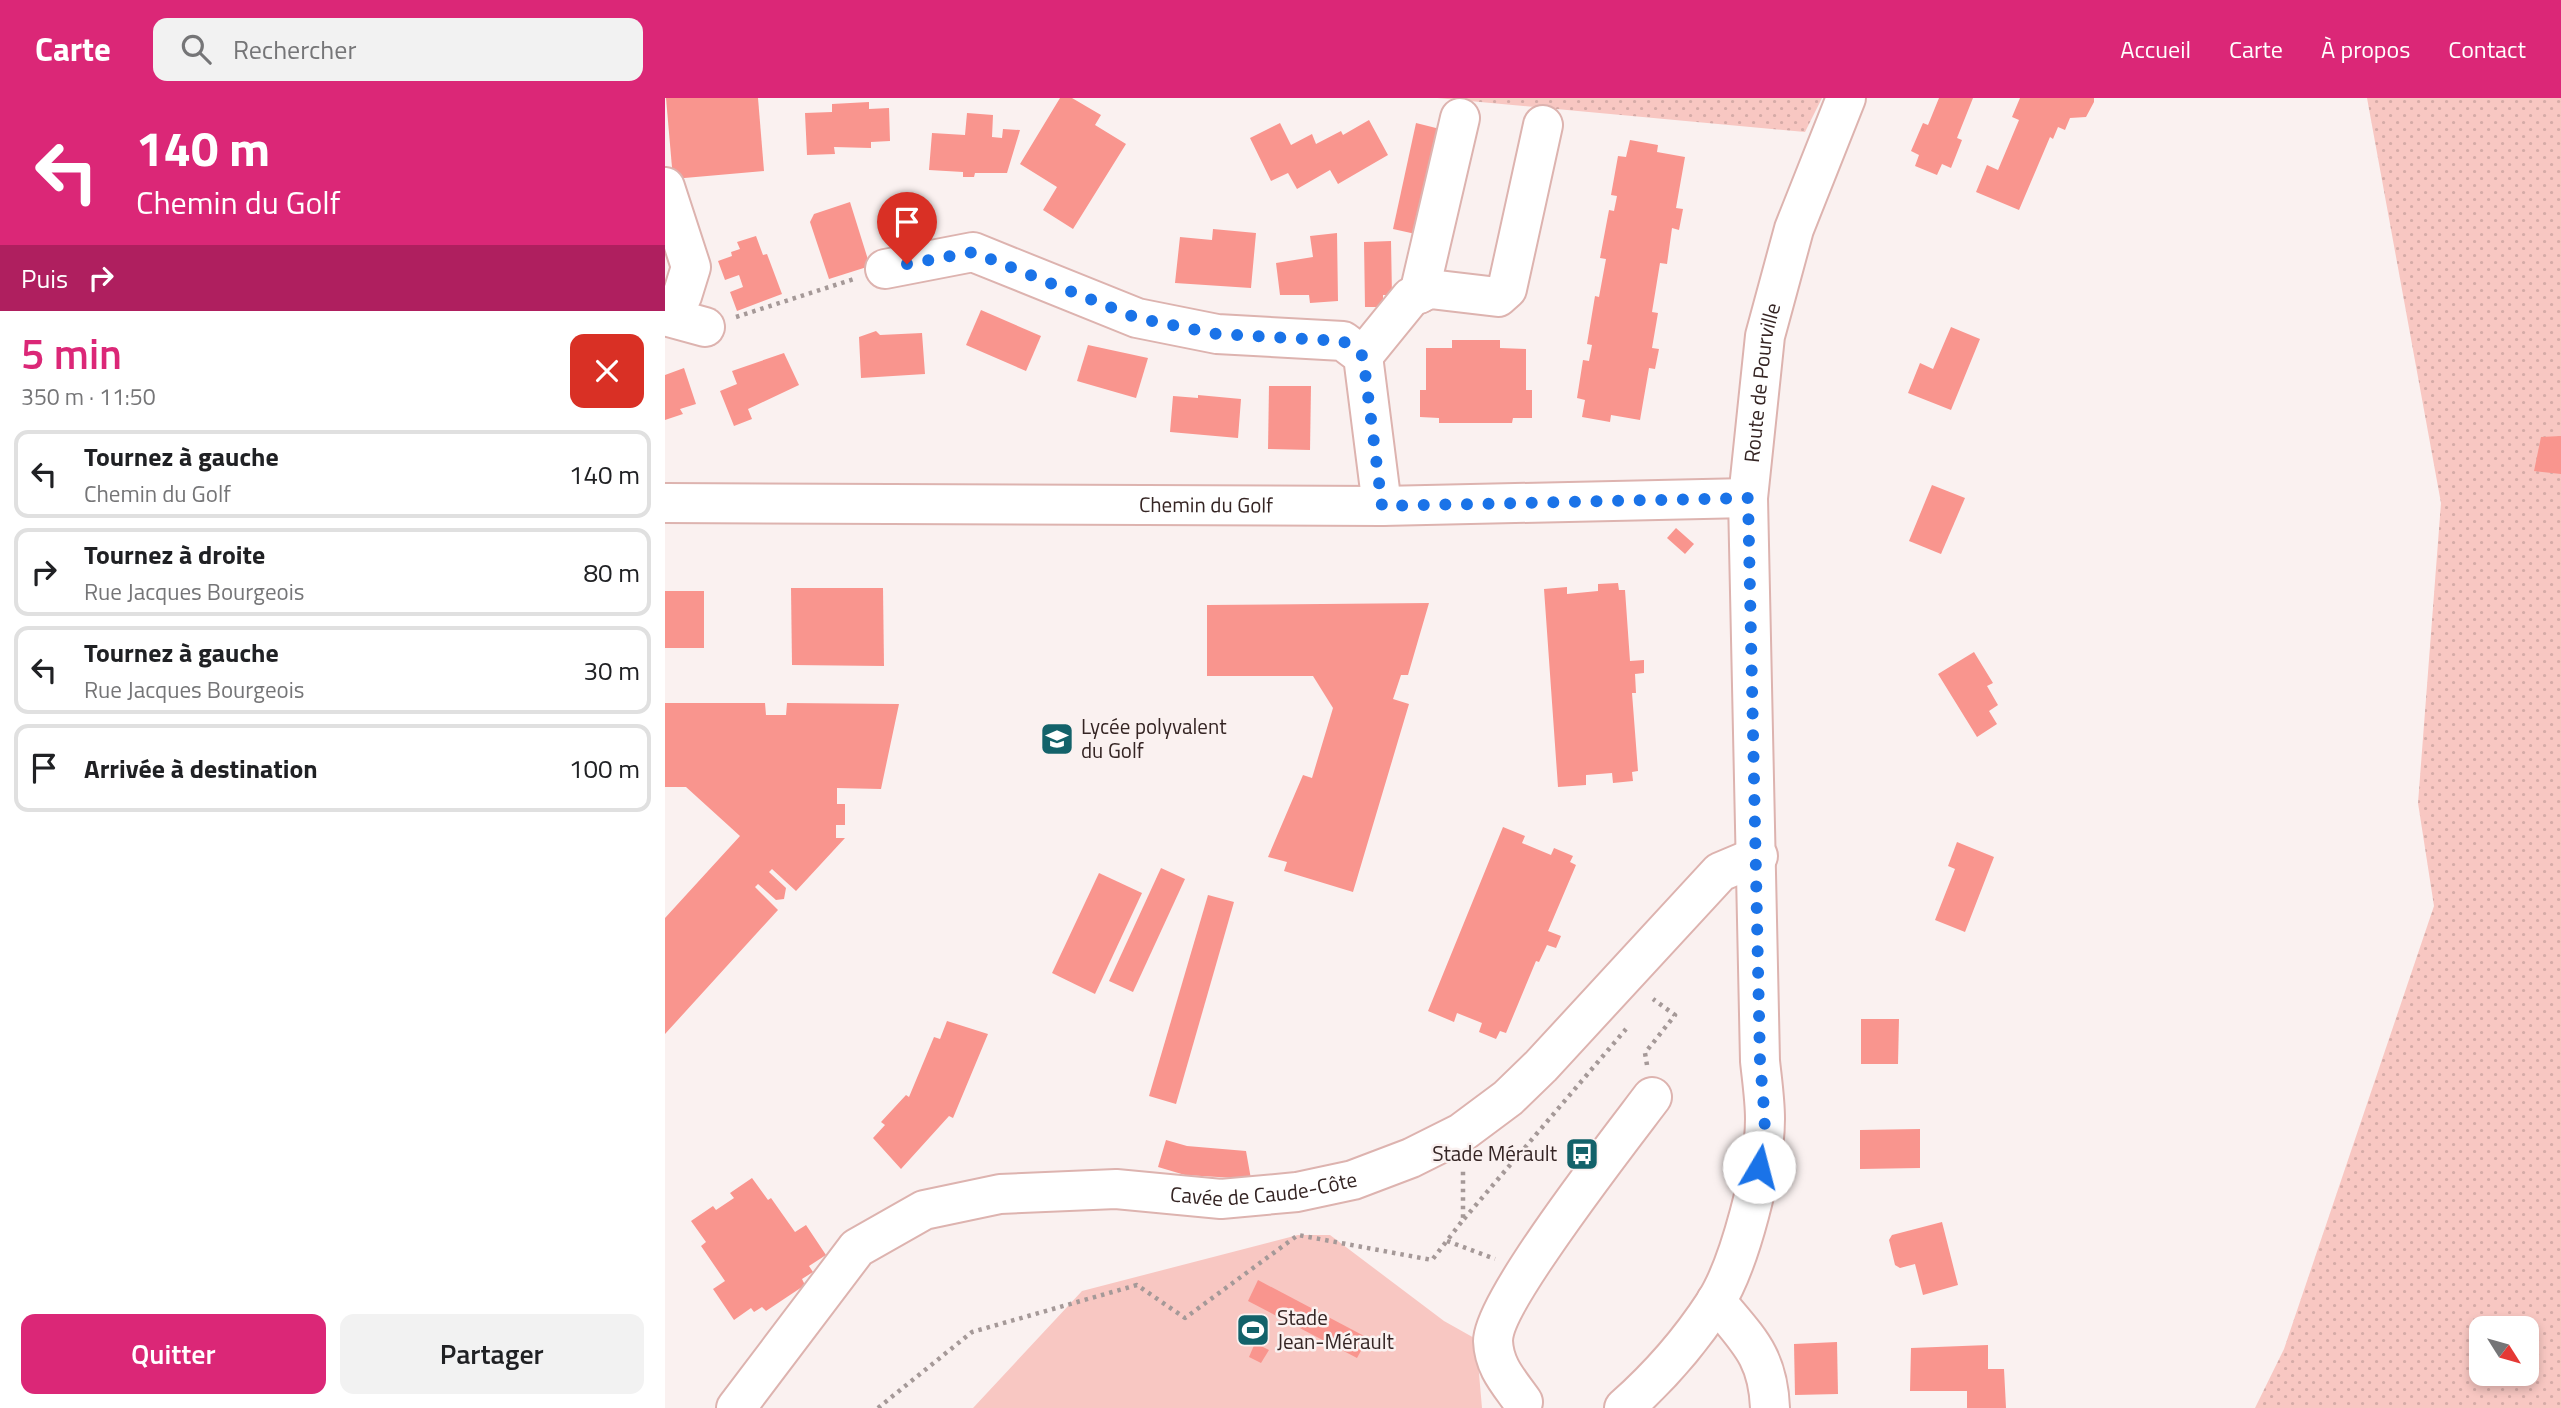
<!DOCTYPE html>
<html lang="fr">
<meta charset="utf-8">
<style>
:root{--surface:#fff;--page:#f2f2f2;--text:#202124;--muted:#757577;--line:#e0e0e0;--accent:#db2777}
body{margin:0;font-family:"Titillium Web",sans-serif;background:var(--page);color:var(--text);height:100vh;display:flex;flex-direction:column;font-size:26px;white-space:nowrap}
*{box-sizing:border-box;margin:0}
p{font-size:23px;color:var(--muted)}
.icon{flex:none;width:38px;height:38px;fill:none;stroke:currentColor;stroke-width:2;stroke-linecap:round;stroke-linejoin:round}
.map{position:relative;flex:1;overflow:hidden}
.details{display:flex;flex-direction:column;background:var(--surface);width:665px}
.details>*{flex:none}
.guide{background:#db2777;color:#fff;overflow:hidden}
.needle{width:46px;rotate:127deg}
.controls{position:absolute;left:1804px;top:1218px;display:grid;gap:14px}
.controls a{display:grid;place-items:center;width:70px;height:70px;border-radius:14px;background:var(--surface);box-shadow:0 4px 10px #0003;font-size:35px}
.pin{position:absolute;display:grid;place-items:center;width:60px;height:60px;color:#fff;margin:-72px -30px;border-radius:50% 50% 50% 0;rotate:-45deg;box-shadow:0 0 7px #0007}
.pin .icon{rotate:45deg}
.me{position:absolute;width:77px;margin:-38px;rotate:8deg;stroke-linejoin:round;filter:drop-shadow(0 0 5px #0008)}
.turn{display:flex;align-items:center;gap:24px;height:147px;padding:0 21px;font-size:32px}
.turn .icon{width:91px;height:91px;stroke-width:2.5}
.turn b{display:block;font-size:49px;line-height:60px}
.then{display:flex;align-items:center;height:66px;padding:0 21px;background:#0003;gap:14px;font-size:26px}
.round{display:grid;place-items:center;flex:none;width:74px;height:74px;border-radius:14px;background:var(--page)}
.headline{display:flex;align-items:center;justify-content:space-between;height:119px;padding:0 21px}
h1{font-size:42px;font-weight:600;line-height:52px;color:var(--accent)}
.cta{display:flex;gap:14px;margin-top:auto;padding:14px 21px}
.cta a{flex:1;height:80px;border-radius:14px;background:var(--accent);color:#fff;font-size:28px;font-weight:600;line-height:80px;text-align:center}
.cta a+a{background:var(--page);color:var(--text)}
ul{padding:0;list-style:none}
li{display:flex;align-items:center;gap:21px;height:88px;margin:0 14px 10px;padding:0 7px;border:4px solid var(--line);border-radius:14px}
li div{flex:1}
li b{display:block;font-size:26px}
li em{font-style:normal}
header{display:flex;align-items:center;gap:42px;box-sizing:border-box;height:98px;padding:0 35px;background:var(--accent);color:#fff}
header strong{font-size:33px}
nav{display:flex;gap:38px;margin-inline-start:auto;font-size:24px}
.search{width:490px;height:63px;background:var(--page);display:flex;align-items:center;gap:18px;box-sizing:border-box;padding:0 24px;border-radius:14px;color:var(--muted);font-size:26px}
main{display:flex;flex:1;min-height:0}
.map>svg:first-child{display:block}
.green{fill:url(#green-dots);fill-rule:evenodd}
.pitch{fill:#f8c7c2}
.building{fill:#f9958e}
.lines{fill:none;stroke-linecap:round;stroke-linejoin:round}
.minor-casing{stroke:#ddb3af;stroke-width:42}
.major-casing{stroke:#ddb3af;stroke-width:42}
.path{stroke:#a59998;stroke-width:4.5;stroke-dasharray:3.5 5;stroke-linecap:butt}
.minor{stroke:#fff;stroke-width:38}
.major{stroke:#fff;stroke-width:38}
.route{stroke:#1a73e8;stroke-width:12;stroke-dasharray:0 21.6}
.labels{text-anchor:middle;stroke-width:5;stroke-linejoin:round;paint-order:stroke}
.street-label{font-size:21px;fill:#352524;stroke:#faf1f0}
.poi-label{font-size:21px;fill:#352524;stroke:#faf1f0;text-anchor:start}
</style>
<header>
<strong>Carte</strong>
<div class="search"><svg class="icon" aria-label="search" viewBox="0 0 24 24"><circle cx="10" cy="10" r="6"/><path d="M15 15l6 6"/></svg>Rechercher</div>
<nav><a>Accueil</a><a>Carte</a><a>À propos</a><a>Contact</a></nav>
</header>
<main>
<section class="details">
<div class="guide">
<div class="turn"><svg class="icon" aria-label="left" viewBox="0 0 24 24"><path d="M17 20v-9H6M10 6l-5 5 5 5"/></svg><div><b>140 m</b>Chemin du Golf</div></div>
<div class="then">Puis<svg class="icon" aria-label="right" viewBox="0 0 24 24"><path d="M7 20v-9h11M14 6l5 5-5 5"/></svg></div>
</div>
<div class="headline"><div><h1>5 min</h1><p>350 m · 11:50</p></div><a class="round" style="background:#d93025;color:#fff"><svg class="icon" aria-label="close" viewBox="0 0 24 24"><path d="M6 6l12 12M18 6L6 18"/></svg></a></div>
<ul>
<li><svg class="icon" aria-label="left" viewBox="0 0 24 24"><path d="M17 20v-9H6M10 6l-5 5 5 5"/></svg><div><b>Tournez à gauche</b><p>Chemin du Golf</p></div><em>140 m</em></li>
<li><svg class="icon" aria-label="right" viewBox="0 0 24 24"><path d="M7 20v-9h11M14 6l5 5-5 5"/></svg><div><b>Tournez à droite</b><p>Rue Jacques Bourgeois</p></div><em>80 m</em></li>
<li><svg class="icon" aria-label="left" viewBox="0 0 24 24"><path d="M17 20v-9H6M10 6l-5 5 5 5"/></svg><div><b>Tournez à gauche</b><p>Rue Jacques Bourgeois</p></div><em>30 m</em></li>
<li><svg class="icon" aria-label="arrive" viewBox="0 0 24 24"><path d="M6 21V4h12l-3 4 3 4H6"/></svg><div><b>Arrivée à destination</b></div><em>100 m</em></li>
</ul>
<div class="cta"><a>Quitter</a><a>Partager</a></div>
</section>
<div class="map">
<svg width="1896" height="1310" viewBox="0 0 1896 1310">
<defs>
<pattern id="green-dots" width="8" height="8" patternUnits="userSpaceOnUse" patternTransform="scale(1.75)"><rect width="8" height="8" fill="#f8c7c2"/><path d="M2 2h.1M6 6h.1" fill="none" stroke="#d5aba7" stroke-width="1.8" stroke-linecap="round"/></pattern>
</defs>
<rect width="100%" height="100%" fill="#faf1f0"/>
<g class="green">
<path d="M772 0H1157L1140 34Z"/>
<path d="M1702 0H1896V1310H1590L1619 1251 1769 808 1753 705 1776 405ZM1816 1230H1862V1276H1816Z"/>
</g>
<path class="pitch" d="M633 1137H665L779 1223 811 1241 817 1310H308L417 1193Z"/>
<g class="building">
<path d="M1 0H93L99 73 8 81Z"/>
<path d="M395 0H407L436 17 430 27 461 46 408 131 378 112 392 89 355 66Z"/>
<path d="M1274 0H1308L1292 40 1297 42 1286 70 1277 66 1272 77 1250 68 1254 57 1246 53 1258 25 1263 27Z"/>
<path d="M1355 0H1429V4L1421 19 1405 20 1400 32 1393 29 1388 41 1385 39 1354 112 1311 94 1322 67 1333 72 1354 22 1347 19Z"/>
<path d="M204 4V11L224 10 225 43 206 44V50L169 49 170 56 142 57 140 15 167 14V6Z"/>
<path d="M302 15 328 17 327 39 337 40 338 31 355 32 342 75H310L309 79H298V74L264 72 267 35 300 37Z"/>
<path d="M704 22 723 57 673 86 665 72 632 91 623 75 606 83 585 40 615 25 626 47 647 36 651 46 676 33 678 37Z"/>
<path d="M751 25 779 32 755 137 728 131Z"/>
<path d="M965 42 993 47 992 54 1020 59 1011 110 1018 111 1014 132 1007 130 1002 166 995 165 987 214 993 215 987 250 994 251 990 271 984 270 975 322 946 317 945 324 917 319 920 302 912 300 918 262 924 263 927 247 922 246 930 198 934 199 941 161 935 160 944 112 949 113 952 98 946 97 953 58 961 59Z"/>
<path d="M185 104 205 168 164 181 145 124 149 116Z"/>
<path d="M548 131 591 135 586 190 510 185 515 139 547 142Z"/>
<path d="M672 135 673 203 645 205 644 197H615L611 165 648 159 645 138Z"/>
<path d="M91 138 98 157 102 156 117 196 72 213 65 194 78 189 74 177 60 182 53 163 67 158 66 154 75 151 72 144Z"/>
<path d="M726 143 727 197H718V209H700L699 144Z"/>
<path d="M316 212 376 238 361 273 301 247Z"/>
<path d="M1286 229 1315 241 1286 312 1243 295 1255 265 1268 271Z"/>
<path d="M211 233 215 237 257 235 260 276 196 280 194 239Z"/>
<path d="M787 242H835V250L861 251V292H867V320H848L847 325H774V320L755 319V292H761V250H787Z"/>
<path d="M423 247 483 260 471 300 412 283Z"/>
<path d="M119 255 134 287 83 311 87 321 69 328 55 293 72 286 67 273Z"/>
<path d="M19 270 31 306 15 311 18 316 0 322V277Z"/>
<path d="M604 288H646L645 352 603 351Z"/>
<path d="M533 297 576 301 573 340 505 334 508 298 533 300Z"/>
<path d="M1896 338V376L1869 373 1876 339Z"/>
<path d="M1267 387 1300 400 1276 456 1244 443Z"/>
<path d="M1011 430 1029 446 1020 456 1002 440Z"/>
<path d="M953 485 954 492H960L965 563 979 562V575L970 576 971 595H967L973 673 967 674 968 683 948 685 947 675 921 677V687L893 689 879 491 902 489V496L933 493V486Z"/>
<path d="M126 490H218L219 568 127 567Z"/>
<rect x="0" y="493" width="39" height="57"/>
<path d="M764 505 743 577H736L728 601 744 606 688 794 619 773 622 764 603 759 638 677 647 680 668 610 648 578H542V507Z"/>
<path d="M1309 554 1328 585 1322 588 1333 607 1324 613 1332 626 1312 639 1273 576Z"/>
<path d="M0 605H100L101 617H121L122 605 234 606 216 691 172 690V706H180V727H171V740H180L131 793 107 771 104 774 121 790 119 801 111 802 93 786 90 789 113 812 0 936V820L75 738 21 689H0Z"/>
<path d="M838 729 860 738 857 745 886 757 889 750 908 758 905 764 911 767 883 833 896 838 891 850 882 847 874 864 871 863 841 935 835 933 831 941 814 934 817 925 792 915 789 924 763 913Z"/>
<path d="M1292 744 1329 759 1300 834 1270 822 1290 771 1283 768Z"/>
<path d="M496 770 520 781 468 894 444 883Z"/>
<path d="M434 775 477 795 430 896 387 875Z"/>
<path d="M543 797 569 804 511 1006 484 998Z"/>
<path d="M1196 921H1234L1233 966H1196Z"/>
<path d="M282 923 323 936 288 1020 284 1018 236 1071 208 1040 220 1027 216 1024 241 997 244 999 269 939 275 941Z"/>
<path d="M1255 1031V1070L1195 1071V1032Z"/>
<path d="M501 1042 522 1048 581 1053 586 1081 520 1077 493 1069Z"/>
<path d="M87 1080 103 1102 106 1100 130 1134 141 1127 161 1157 144 1168 148 1174 137 1181 140 1187 101 1213 97 1209 89 1214 86 1210 69 1222 48 1191 60 1183 36 1148 41 1144 26 1123 48 1108 51 1112 69 1100 65 1095Z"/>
<path d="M1277 1124 1293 1187 1258 1197 1250 1166 1235 1170 1230 1167 1224 1142 1227 1137Z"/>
<path d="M593 1182 703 1240 692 1260 583 1203Z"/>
<path d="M1172 1244 1173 1296 1130 1297 1129 1246Z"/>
<path d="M590 1245 604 1252 596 1265 584 1259Z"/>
<path d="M1323 1247V1271H1339L1341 1310H1302V1293H1245L1246 1250Z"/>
</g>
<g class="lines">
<defs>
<g id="minor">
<path d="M0 89 26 169 17 198 0 213"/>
<path d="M220 171 308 154 472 220 552 236 678 243 698 258 717 408"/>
<path d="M754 196 795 20"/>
<path d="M0 218 40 229"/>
<path d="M698 258 746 199 765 191 833 199 842 191 878 27"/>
<path id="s1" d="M0 405 717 408 1083 400"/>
<path d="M1051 1203C1083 1242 1103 1258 1105 1310"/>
<path d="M858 1304C844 1284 829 1269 828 1243 828 1203 957 1039 987 999"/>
<path id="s2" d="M71 1310 192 1150 259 1112 335 1096 451 1091 556 1101 632 1094 688 1082 746 1060 796 1035 843 1000 876 968 1055 774 1093 758"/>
</g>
<g id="major">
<path id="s3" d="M959 1310C994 1279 1024 1245 1050 1205 1075 1166 1100 1068 1100 1021 1100 1002 1097 982 1095 963L1083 400 1100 238 1129 131 1181 0"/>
</g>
</defs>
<use href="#minor" class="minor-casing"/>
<use href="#major" class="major-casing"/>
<g class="path">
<path d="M71 219 189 181"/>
<path d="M982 967 980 955 1010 917 988 901"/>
<path d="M799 1121 961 931"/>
<path d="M782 1143 830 1161"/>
<path d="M213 1310 307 1234 472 1187 520 1220 633 1137 767 1162 798 1122V1072"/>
</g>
<use href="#minor" class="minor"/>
<use href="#major" class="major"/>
</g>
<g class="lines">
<path class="route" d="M242 166 308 154 472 220 552 236 678 243 698 258 717 408 1083 400 1095 963 1100 1023 1094 1069"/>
</g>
<defs>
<symbol id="school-square" viewBox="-11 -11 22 22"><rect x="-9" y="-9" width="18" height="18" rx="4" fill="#13626a" stroke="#faf1f0"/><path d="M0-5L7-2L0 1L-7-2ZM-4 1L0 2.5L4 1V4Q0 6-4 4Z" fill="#fff"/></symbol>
<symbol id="bus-square" viewBox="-11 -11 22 22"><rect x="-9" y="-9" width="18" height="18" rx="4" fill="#13626a" stroke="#faf1f0"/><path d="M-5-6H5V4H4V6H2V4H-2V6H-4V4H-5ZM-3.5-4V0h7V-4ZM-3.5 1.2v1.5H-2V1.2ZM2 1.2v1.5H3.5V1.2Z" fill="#fff"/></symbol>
<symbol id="stadium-square" viewBox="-11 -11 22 22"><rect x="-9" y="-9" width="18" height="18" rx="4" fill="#13626a" stroke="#faf1f0"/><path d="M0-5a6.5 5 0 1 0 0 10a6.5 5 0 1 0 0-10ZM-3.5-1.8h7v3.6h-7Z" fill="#fff"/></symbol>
</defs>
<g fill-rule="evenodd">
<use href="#school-square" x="373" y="622" width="38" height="38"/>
<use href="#bus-square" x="898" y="1037" width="38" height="38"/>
<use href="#stadium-square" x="569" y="1213" width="38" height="38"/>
</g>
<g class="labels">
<g class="street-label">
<text dy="7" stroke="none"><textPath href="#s3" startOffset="1069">Route de Pourville</textPath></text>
<text dy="7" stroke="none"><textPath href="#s1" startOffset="541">Chemin du Golf</textPath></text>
<text dy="7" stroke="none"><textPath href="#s2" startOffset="620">Cavée de Caude-Côte</textPath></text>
</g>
<g class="poi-label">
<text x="416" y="636">Lycée polyvalent<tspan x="416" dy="24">du Golf</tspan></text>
<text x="892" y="1063" text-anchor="end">Stade Mérault</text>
<text x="612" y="1227">Stade<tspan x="612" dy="24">Jean-Mérault</tspan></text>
</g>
</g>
</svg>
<div class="controls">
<a><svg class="needle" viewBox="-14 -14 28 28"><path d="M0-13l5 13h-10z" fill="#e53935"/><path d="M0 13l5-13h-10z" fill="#757577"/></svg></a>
</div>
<div class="pin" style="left:242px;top:166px;background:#d93025"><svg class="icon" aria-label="arrive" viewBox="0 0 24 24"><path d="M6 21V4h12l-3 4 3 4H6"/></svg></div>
<svg class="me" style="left:1094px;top:1069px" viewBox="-20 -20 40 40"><circle r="19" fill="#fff"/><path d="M0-13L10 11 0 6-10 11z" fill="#1a73e8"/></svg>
</div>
</main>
